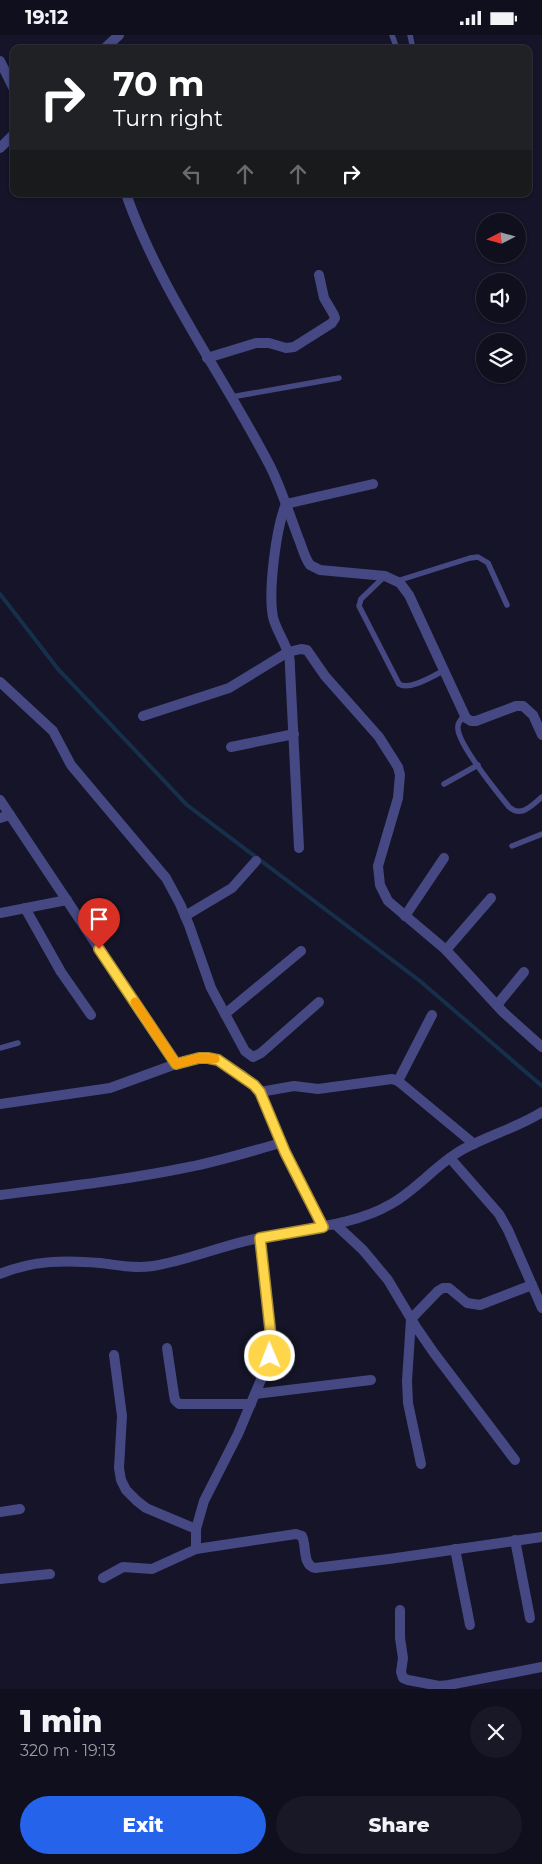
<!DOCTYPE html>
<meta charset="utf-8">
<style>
:root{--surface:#100f1e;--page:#191827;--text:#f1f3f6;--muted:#9c9ca4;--line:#302f3c;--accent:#2563eb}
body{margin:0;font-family:Montserrat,sans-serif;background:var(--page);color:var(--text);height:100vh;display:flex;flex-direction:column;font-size:19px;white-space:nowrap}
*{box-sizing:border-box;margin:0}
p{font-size:16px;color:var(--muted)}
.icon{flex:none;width:28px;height:28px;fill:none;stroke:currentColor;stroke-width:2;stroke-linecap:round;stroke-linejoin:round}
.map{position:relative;height:1654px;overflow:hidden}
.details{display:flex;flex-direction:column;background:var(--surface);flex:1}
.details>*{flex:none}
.banner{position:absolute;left:10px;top:10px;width:522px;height:152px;border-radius:10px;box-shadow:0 1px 4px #0004,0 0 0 1px var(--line);background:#202124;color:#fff;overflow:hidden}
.needle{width:32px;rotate:264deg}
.buttons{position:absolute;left:476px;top:178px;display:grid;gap:10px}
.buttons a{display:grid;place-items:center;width:50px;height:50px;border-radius:50%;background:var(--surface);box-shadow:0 1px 4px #0004,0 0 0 1px var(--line);font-size:25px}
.pin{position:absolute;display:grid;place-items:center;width:42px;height:42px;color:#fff;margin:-51px -21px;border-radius:50% 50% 50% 0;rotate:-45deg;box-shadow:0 0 5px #0007}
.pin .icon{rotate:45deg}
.me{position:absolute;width:55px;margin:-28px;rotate:359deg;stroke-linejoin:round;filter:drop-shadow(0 0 4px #0008)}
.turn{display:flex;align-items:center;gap:18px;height:105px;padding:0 20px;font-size:22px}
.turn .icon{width:65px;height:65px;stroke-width:2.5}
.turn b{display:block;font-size:35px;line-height:42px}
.lanes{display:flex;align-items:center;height:48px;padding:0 20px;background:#0003;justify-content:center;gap:25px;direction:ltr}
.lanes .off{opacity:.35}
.round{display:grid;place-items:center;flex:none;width:52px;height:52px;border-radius:26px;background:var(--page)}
.overview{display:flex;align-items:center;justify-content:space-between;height:85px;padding:0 20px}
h1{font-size:30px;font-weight:800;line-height:38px}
.action{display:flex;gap:10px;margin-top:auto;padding:10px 20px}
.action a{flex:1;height:58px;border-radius:30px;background:var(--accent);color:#fff;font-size:20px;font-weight:800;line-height:58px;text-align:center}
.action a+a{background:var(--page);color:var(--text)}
.status{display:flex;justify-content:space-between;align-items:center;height:35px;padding:0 25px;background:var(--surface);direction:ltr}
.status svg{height:14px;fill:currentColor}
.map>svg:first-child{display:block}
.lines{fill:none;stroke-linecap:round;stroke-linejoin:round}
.stream{stroke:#162f4b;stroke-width:4}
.service{stroke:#454882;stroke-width:5.5}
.minor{stroke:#454882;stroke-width:10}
.tertiary{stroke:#454882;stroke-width:10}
.route-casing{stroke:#a68a30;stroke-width:12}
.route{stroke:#ffd54a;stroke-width:9}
.slow{stroke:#f59e0b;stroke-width:9}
</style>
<div class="status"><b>19:12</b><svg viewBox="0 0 49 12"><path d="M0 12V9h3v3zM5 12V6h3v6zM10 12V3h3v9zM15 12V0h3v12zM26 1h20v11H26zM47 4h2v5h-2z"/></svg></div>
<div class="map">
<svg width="542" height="1654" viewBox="0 0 542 1654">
<rect width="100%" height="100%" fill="#151428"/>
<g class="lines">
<path class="stream" d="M0 559 58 634 187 770 420 946 542 1051"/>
<g class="service">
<path d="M392 0 397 14"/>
<path d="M410 0 413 14"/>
<path d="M231 362 339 343"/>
<path d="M385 541 361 564 359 571 399 649C409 656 433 641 443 636"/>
<path d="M397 546 470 523 478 522 488 528 507 570"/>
<path d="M464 681C460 685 457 689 458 694 459 711 497 757 509 772 522 783 532 770 542 762"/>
<path d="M444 749 478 730"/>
<path d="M512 811 542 799"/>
<path d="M0 1013 18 1008"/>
</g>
<g class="minor">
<path d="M0 26 14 54"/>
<path d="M126 159C160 256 223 340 270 431 281 453 289 478 298 502 302 511 304 522 310 530L320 535 385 541 400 548 409 560 466 683 471 686H476L516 671H523L533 680 542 700"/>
<path d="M207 323 256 308H269L286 313 294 312 332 288 335 283 334 280 324 263 319 240"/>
<path d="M0 647 53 696 71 730 166 843 180 869 189 890 211 953 245 1016 253 1022 261 1018 319 967"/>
<path d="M143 681 229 653 288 617 301 614 307 615 325 641 379 702 398 732 400 740 398 763 378 831 380 850 388 866 446 915 503 977 542 1012"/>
<path d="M231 712 294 699"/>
<path d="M0 765 176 1029"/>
<path d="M0 783 10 780"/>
<path d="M299 813 290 633C290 628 290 622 288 618 284 605 276 595 273 582 268 556 276 493 286 469L373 449"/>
<path d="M25 873 61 937 91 980"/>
<path d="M0 878 67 865"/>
<path d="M185 881 232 853 256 826"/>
<path d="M405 881 444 823"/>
<path d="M446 915 491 863"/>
<path d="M497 970 524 937"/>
<path d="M225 979 301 916"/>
<path d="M398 1046 432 980"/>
<path d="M260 1057 294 1051 318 1054 392 1044 398 1046 474 1109"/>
<path d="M0 1069 110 1053 176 1029 199 1023H208L218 1025 242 1040 260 1057 285 1117 323 1192"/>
<path d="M450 1123 499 1179 508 1195 542 1273"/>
<path d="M0 1160C63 1152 126 1145 189 1132 220 1126 251 1116 281 1108"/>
<path d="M335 1189 363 1215 388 1245 416 1292 434 1318 515 1425"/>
<path d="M0 1239C33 1225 66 1225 100 1228 118 1230 135 1234 153 1231 189 1225 223 1210 259 1203 300 1194 354 1191 391 1169 416 1155 435 1131 460 1116 486 1101 517 1093 542 1077"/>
<path d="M167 1313 174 1360 175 1365 179 1369H251"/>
<path d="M114 1320 122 1381 119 1433 121 1445 126 1455 137 1466 146 1473 196 1494"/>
<path d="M255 1359 371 1345"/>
<path d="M421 1429 408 1368 407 1346 411 1284 438 1256 443 1253H449L467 1268 480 1270 532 1250"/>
<path d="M0 1477 20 1474"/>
<path d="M515 1505 530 1583"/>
<path d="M196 1514V1494L204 1466 238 1399 271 1321V1303L260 1203"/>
<path d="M455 1514 470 1590"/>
<path d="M103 1543 123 1532 152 1534 196 1514 296 1499 302 1501C307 1512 302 1530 315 1533L389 1524 542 1502"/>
<path d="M0 1544 50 1539"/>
<path d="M400 1575V1603L403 1623 401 1637 403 1643 408 1645 439 1651 449 1650 542 1632"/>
</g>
<g class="tertiary">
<path d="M104 14 119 0"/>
<path d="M0 113 14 99"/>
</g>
</g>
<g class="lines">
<defs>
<path id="route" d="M99 914 176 1029 199 1023H208L218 1025 254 1050 260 1057 285 1117 323 1192 260 1203 271 1302 270 1321"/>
</defs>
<use href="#route" class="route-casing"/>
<use href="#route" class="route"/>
<path class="slow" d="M135 967 176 1029 199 1023 215 1024"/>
</g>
</svg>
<div class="buttons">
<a><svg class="needle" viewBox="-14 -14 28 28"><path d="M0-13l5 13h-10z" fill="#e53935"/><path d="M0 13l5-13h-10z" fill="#9c9ca4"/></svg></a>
<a><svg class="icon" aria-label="sound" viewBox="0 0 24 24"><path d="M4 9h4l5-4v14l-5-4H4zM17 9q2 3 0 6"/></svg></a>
<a><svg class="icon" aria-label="layers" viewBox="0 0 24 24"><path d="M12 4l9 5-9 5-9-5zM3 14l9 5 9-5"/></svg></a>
</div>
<div class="pin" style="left:99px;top:914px;background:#d93025"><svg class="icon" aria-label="arrive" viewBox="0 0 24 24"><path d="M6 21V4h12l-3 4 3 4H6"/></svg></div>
<svg class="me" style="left:270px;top:1321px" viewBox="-20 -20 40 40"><circle r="17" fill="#ffd54a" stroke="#fff" stroke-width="3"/><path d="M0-11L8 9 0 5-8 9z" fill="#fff"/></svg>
<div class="banner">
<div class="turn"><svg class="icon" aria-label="right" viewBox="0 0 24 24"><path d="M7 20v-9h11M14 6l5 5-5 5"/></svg><div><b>70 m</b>Turn right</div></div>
<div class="lanes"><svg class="icon off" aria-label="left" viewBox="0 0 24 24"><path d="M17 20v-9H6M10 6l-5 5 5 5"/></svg><svg class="icon off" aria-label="ahead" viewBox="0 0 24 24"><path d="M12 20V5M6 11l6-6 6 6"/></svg><svg class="icon off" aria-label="ahead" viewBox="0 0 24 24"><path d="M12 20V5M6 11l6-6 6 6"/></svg><svg class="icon" aria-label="right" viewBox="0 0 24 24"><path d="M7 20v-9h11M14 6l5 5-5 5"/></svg></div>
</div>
</div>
<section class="details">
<div class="overview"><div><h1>1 min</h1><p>320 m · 19:13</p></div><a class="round"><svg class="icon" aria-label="close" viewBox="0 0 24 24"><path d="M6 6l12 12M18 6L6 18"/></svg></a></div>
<div class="action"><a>Exit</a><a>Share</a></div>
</section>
